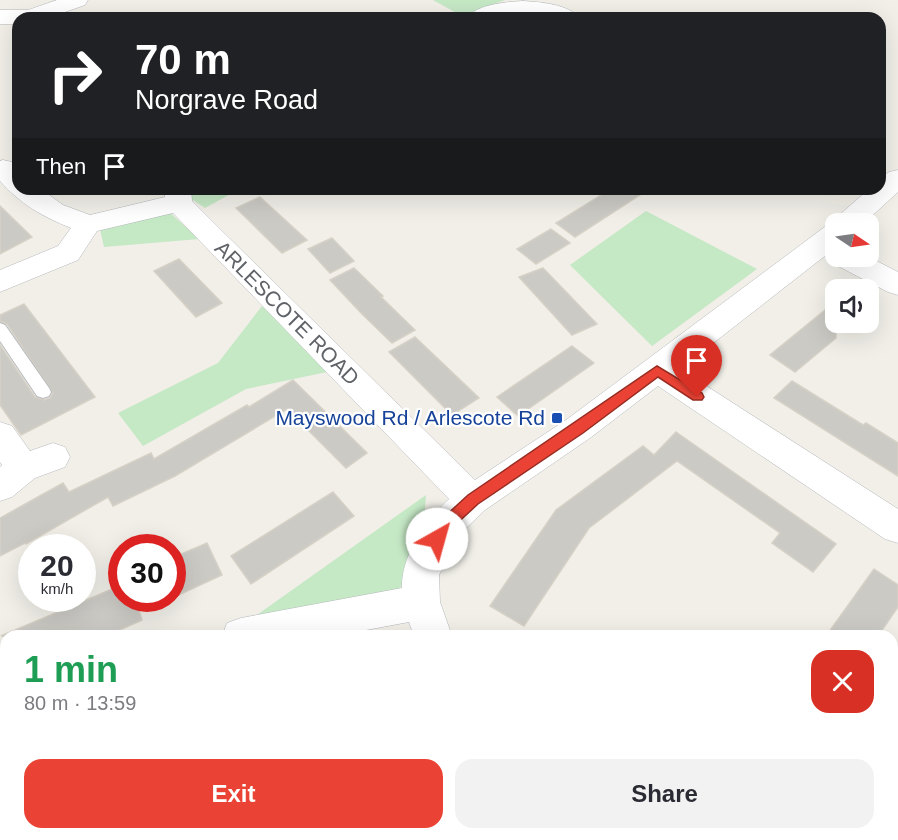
<!DOCTYPE html>
<meta charset="utf-8">
<style>
:root{--surface:#fff;--page:#f2f2f3;--text:#2b2b33;--muted:#7c7c81;--accent:#ea4335}
body{margin:0;font-family:Arial,sans-serif;background:var(--page);color:var(--text);height:100vh;display:flex;flex-direction:column;font-size:22px;white-space:nowrap}
*{box-sizing:border-box;margin:0}
p{font-size:20px;color:var(--muted)}
.icon{flex:none;width:33px;height:33px;fill:none;stroke:currentColor;stroke-width:2;stroke-linecap:round;stroke-linejoin:round}
.map{position:relative;flex:1;overflow:hidden}
.panel{position:absolute;left:0px;top:630px;width:898px;height:210px;display:flex;flex-direction:column;background:var(--surface);border-radius:18px 18px 0 0;box-shadow:0 6px 24px #0002}
.panel>*{flex:none}
.top-card{position:absolute;left:12px;top:12px;width:874px;height:183px;border-radius:18px;box-shadow:0 6px 24px #0002;background:#202124;color:#fff;overflow:hidden}
.needle{width:39px;rotate:103deg}
.fabs{position:absolute;left:825px;top:213px;display:grid;gap:12px}
.fabs a{display:grid;place-items:center;width:54px;height:54px;border-radius:12px;background:var(--surface);box-shadow:0 6px 24px #0002;font-size:30px}
.speed{position:absolute;left:18px;top:534px;display:flex;gap:12px;font-size:30px;font-weight:700;text-align:center}
.speed>*{display:grid;place-content:center;width:78px;height:78px;border-radius:50%;background:var(--surface);box-shadow:0 6px 24px #0002;line-height:1}
.speed small{font-size:15px;font-weight:400}
.speed .limit{border:9px solid #d22;background:#fff;color:#111}
.pin{position:absolute;display:grid;place-items:center;width:51px;height:51px;color:#fff;margin:-62px -26px;border-radius:50% 50% 50% 0;rotate:-45deg;box-shadow:0 0 6px #0007}
.pin .icon{rotate:45deg}
.me{position:absolute;width:66px;margin:-33px;rotate:38deg;stroke-linejoin:round;filter:drop-shadow(0 0 4px #0008)}
.turn{display:flex;align-items:center;gap:21px;height:126px;padding:0 24px;font-size:27px}
.turn .icon{width:78px;height:78px;stroke-width:2.5}
.turn b{display:block;font-size:42px;line-height:51px}
.then{display:flex;align-items:center;height:57px;padding:0 24px;background:#0003;gap:12px;font-size:22px}
.round{display:grid;place-items:center;flex:none;width:63px;height:63px;border-radius:18px;background:var(--page)}
.headline{display:flex;align-items:center;justify-content:space-between;height:102px;padding:0 24px}
h1{font-size:36px;font-weight:600;line-height:45px;color:#1e9e55}
.action{display:flex;gap:12px;margin-top:auto;padding:12px 24px}
.action a{flex:1;height:69px;border-radius:18px;background:var(--accent);color:#fff;font-size:24px;font-weight:600;line-height:69px;text-align:center}
.action a+a{background:var(--page);color:var(--text)}
.map>svg:first-child{display:block}
.green{fill:#c5e8c5}
.building{fill:#cccac5;stroke:#d6d1c6;stroke-width:1.5}
.lines{fill:none;stroke-linecap:round;stroke-linejoin:round}
.lane-casing{stroke:#b5b8bc;stroke-width:2}
.street-casing{stroke:#b5b8bc;stroke-width:1}
.lane{fill:#fff;fill-rule:evenodd}
.street{fill:#fff;fill-rule:evenodd}
.route{fill:#ea4335;stroke:#982c22;stroke-width:1.5}
.transit-dot{fill:#1a4fb4;stroke:#fff;stroke-width:2}
.labels{text-anchor:middle;stroke-width:4.5;stroke-linejoin:round;paint-order:stroke}
.street-label{font-size:21px;fill:#5f6368;stroke:#fff}
.transit-label{font-size:21px;fill:#164399;stroke:#fff;text-anchor:end}
</style>
<div class="map">
<svg width="898" height="840" viewBox="0 0 898 840">
<rect width="100%" height="100%" fill="#f1efe8"/>
<g class="green">
<path d="M433 0H505L462 16Z"/>
<path d="M188 189H231L234 192 205 208 187 196Z"/>
<path d="M646 211 757 269 652 346 570 265Z"/>
<path d="M169 212 199 239 104 247 100 229Z"/>
<path d="M262 306 327 372 246 389 143 446 118 413 218 363Z"/>
<path d="M426 495 423 535 398 593 244 624Z"/>
<path d="M0 810 6 811V834H48V840H0Z"/>
</g>
<g class="building">
<path d="M611 189H649L575 237 556 223Z"/>
<path d="M260 197 307 240 282 253 236 208Z"/>
<path d="M0 206 32 237 0 254Z"/>
<path d="M551 229 570 243 536 264 517 249Z"/>
<path d="M332 238 354 261 330 273 308 249Z"/>
<path d="M179 259 222 303 196 317 154 271Z"/>
<path d="M354 268 383 296 381 297 415 330 392 343 362 314 330 280Z"/>
<path d="M543 268 597 324 572 335 519 277Z"/>
<path d="M836 301V338L795 372 770 355Z"/>
<path d="M24 304 95 397 21 435 0 405V345L35 397 44 400 50 398 53 393 7 324 0 321V315Z"/>
<path d="M415 337 479 398 452 415 389 352Z"/>
<path d="M572 346 594 363 518 416 497 397Z"/>
<path d="M293 380 367 453 346 468 287 409 175 476 113 506 108 497 26 544 25 543 0 556V518L63 483 69 492 151 453 154 459 247 405 249 407Z"/>
<path d="M792 381 863 425 866 423 898 443V476L774 398Z"/>
<path d="M676 432 836 544 813 572 772 543 780 533 677 461 589 528 524 626 490 606 556 510 643 446 654 455Z"/>
<path d="M333 492 354 516 251 584 231 556Z"/>
<path d="M207 543 222 575 172 598V558Z"/>
<path d="M874 569 898 585V607L878 636H826Z"/>
<path d="M122 585V598H135L142 620 106 636H1Z"/>
</g>
<g class="lines">
<defs>
<path id="lane" d="M0 323 5 325 49 388 51 392 49 396 43 398 37 396 0 341Z"/>
<g id="street">
<path d="M57 0H88L85 5 48 18H18V24H0V10H28Z"/>
<path d="M523 1C539 2 569 4 579 18H549L523 14 498 18H467C477 4 507 2 523 1Z"/>
<path d="M3 160 12 162 18 169V189H41L63 205 90 215 165 197V189H191L192 201 223 232 475 480 566 420 826 226 833 225 836 218 869 189H880V179L889 172 898 170V192L863 224H836V256H867L898 272V295L888 292 832 263 828 256 830 252 680 369 898 509V543L885 539 658 386 590 438 485 510 460 534 439 575 440 602 452 636H414L409 622 334 636H222L227 623 241 618 402 588C401 556 426 520 449 499L173 213 97 231 78 260 0 292V270L58 246 71 228C43 217 19 203 0 181V161Z"/>
<path d="M0 422 12 426 30 451 53 443 65 447 70 457 65 467 35 478 12 497 0 501V467L2 465 0 462Z"/>
<path d="M898 706V751L892 753V708Z"/>
<path d="M41 834H85L86 840H42Z"/>
<path d="M496 834H542L544 840H498Z"/>
<path d="M794 834H841L839 840H792Z"/>
</g>
</defs>
<use href="#lane" class="lane-casing"/>
<use href="#street" class="street-casing"/>
<use href="#lane" class="lane"/>
<use href="#street" class="street"/>
</g>
<path class="route" d="M657 366 702 393 704 397 702 400H693L658 377 583 433 478 504 452 528 443 544 437 545 432 544 430 539 442 519 468 495Z"/>
<rect class="transit-dot" x="551" y="412" width="12" height="12" rx="3"/>
<g class="labels">
<g class="street-label">
<text transform="translate(287 313) rotate(45)" y="7">ARLESCOTE ROAD</text>
</g>
<g class="transit-label">
<text x="545" y="425">Mayswood Rd / Arlescote Rd</text>
</g>
</g>
</svg>
<div class="fabs">
<a><svg class="needle" viewBox="-14 -14 28 28"><path d="M0-13l5 13h-10z" fill="#e53935"/><path d="M0 13l5-13h-10z" fill="#7c7c81"/></svg></a>
<a><svg class="icon" aria-label="sound" viewBox="0 0 24 24"><path d="M4 9h4l5-4v14l-5-4H4zM17 9q2 3 0 6"/></svg></a>
</div>
<div class="speed"><div>20<small>km/h</small></div><div class="limit">30</div></div>
<div class="pin" style="left:697px;top:397px;background:#d93025"><svg class="icon" aria-label="arrive" viewBox="0 0 24 24"><path d="M6 21V4h12l-3 4 3 4H6"/></svg></div>
<svg class="me" style="left:437px;top:539px" viewBox="-20 -20 40 40"><circle r="19" fill="#fff"/><path d="M0-13L10 11 0 6-10 11z" fill="#ea4335"/></svg>
<div class="top-card">
<div class="turn"><svg class="icon" aria-label="right" viewBox="0 0 24 24"><path d="M7 20v-9h11M14 6l5 5-5 5"/></svg><div><b>70 m</b>Norgrave Road</div></div>
<div class="then">Then<svg class="icon" aria-label="arrive" viewBox="0 0 24 24"><path d="M6 21V4h12l-3 4 3 4H6"/></svg></div>
</div>
<section class="panel">
<div class="headline"><div><h1>1 min</h1><p>80 m · 13:59</p></div><a class="round" style="background:#d93025;color:#fff"><svg class="icon" aria-label="close" viewBox="0 0 24 24"><path d="M6 6l12 12M18 6L6 18"/></svg></a></div>
<div class="action"><a>Exit</a><a>Share</a></div>
</section>
</div>
